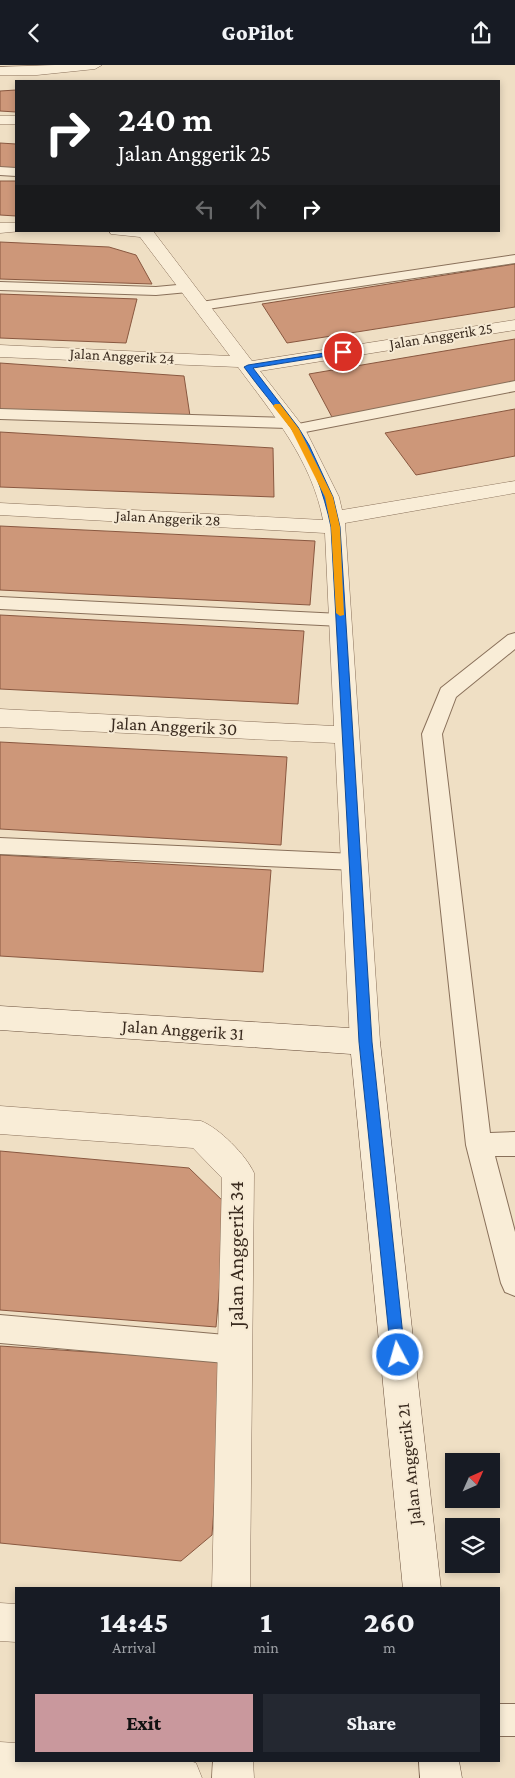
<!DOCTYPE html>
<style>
:root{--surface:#171b24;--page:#242831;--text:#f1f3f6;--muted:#9ea1a6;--accent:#c9989d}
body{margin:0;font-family:"Crimson Pro",serif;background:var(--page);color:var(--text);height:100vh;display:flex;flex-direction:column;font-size:19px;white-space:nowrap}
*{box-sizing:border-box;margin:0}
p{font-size:16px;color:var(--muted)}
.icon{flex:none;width:28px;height:28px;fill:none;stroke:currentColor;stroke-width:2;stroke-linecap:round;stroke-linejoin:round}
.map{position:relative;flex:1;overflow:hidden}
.drawer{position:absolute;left:15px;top:1522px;width:485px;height:175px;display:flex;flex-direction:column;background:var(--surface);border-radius:0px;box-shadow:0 2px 8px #0003}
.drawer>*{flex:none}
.top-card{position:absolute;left:15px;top:15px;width:485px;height:152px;border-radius:0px;box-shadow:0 2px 8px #0003;background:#202124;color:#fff;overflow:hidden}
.needle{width:32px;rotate:45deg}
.buttons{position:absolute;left:445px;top:1388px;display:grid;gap:10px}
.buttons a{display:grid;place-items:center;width:55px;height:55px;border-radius:0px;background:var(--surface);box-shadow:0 2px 8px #0003;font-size:25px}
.pin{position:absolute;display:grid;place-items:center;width:42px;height:42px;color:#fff;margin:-21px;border:2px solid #fff;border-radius:50%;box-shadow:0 1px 5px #0007}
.me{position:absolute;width:55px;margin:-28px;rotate:354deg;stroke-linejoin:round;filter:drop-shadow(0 0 4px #0008)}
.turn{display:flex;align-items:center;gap:18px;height:105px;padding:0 20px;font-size:22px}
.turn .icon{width:65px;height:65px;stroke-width:2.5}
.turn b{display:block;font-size:35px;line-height:42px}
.lanes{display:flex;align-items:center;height:48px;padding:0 20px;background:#0003;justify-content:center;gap:25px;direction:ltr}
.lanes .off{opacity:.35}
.eta{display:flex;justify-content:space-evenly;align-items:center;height:85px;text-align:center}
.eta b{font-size:30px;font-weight:800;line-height:35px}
.cta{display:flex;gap:10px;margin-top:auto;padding:10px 20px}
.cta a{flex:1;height:58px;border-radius:0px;background:var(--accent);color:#111;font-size:20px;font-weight:800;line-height:58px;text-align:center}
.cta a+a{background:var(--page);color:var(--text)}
header{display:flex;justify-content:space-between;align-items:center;height:65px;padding:0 20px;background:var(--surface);font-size:22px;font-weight:800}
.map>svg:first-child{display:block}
.building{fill:#cd9779;stroke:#895840}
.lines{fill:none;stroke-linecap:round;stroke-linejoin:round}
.lane-casing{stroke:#89705a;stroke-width:2}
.street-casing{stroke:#89705a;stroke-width:1}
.secondary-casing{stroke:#6b513d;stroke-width:1}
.lane{fill:#f9edd7;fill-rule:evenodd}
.street{fill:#f9edd7;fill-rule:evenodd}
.secondary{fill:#f9edd7;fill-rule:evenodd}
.route{fill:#1a73e8;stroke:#114b97}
.slow{fill:#f59e0b}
.labels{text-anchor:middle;stroke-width:4;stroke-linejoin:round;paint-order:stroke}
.far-street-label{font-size:15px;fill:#392a1e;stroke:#f6ead4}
.street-label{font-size:18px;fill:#392a1e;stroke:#f6ead4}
.near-street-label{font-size:21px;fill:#392a1e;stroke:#f6ead4}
</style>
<header><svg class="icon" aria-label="back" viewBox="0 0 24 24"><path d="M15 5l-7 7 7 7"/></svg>GoPilot<svg class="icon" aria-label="share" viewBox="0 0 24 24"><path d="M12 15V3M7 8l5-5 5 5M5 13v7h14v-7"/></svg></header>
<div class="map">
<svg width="515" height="1713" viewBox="0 0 515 1713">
<rect width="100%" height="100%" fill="#efdfc4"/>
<g class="building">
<path d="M16 25V47L0 46V26Z"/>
<path d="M0 78 16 79V107L0 106Z"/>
<path d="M0 116H16V151L0 150Z"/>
<path d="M0 177 109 182 136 190 152 219 0 214Z"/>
<path d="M515 199V242L287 278 262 239Z"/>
<path d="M0 229 137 234 126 278 0 273Z"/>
<path d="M515 274V319L333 354 309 309Z"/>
<path d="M0 298 184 311 190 351 0 347Z"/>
<path d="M515 344V391L416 410 385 368Z"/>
<path d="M0 367 273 383 274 432 0 422Z"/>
<path d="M0 461 315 476 310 540 0 525Z"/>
<path d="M0 550 304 566 298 639 0 624Z"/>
<path d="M0 677 287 692 281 780 0 764Z"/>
<path d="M0 790 271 805 263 907 0 891Z"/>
<path d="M0 1086 189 1103 227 1140 216 1262 0 1245Z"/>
<path d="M0 1281 225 1296 212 1470 181 1496 0 1478Z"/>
</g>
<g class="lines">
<defs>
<g id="lane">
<path d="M0 102 16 103V111L0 110Z"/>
<path d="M515 190V198L201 245 196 244 194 241 196 238 201 237Z"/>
<path d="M0 217 156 222 188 219 193 220 195 223 193 226 188 227 156 230 0 225Z"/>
<path d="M515 316V326L295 369 289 367 288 363 0 354V344L290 353 296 355 298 359Z"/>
<path d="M0 532 341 549 348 551 350 555 348 559 341 561 0 544Z"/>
<path d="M515 568V584L456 632 442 669 490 1068 515 1067V1091H495L515 1167V1231L505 1227 501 1218 466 1080 422 669 441 623 508 570Z"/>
<path d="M0 773 355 789 363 791 366 797 363 803 355 805 0 789Z"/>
<path d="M0 1250 237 1271 247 1275 251 1285 247 1295 237 1299 0 1278Z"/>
<rect x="499" y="1639" width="16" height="32"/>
</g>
<g id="street">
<path d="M55 0H102L95 4 37 10H0V2Z"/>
<rect x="0" y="51" width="16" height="8"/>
<path d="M0 158H16V166H22L0 168Z"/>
<path d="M109 166H153L252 296 515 255V265L260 306 305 364 339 432 342 445 515 416V428L345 458 380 977 375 986 365 990 355 986 350 977 335 678 0 662V644L334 661 325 468 0 450V438L323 455C312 396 273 349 238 302L0 292V280L230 291 140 172 111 169Z"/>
<path d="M0 1041 201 1056C219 1063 246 1090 254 1108L250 1524H212L222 1113 193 1083 0 1069Z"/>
<path d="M0 1538 16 1539V1577L0 1576Z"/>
<path d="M0 1677 16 1678V1696H190L196 1698 202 1713H0Z"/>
<path d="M213 1696H253L254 1713H212Z"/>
</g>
<g id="secondary">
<path d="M0 941 365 964 375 968 380 977 441 1524H403L351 989 0 965Z"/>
<path d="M419 1696H459L462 1713H420Z"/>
</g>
</defs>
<use href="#lane" class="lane-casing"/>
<use href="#street" class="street-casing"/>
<use href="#secondary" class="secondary-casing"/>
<use href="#lane" class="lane"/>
<use href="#street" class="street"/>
<use href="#secondary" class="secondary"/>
</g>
<path class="route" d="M343 285H346V288L253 303 298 362 309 380 333 432 340 462 372 977 405 1290 403 1295 398 1297 393 1295 391 1290 359 977 331 462C324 428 311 392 291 363 276 342 259 323 244 302L248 300Z"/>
<path class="slow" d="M275 339H280L299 364 333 432 340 462 344 550 340 551 336 548 331 462 325 432 291 364 273 341Z"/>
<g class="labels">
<g class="far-street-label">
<text transform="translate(441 271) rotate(-9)" y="5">Jalan Anggerik 25</text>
<text transform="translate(122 291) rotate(3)" y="5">Jalan Anggerik 24</text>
<text transform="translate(168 453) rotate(3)" y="5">Jalan Anggerik 28</text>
</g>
<g class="street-label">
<text transform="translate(174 661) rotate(3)" y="6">Jalan Anggerik 30</text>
<text transform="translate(183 965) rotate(4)" y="6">Jalan Anggerik 31</text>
<text transform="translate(409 1399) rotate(-96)" y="6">Jalan Anggerik 21</text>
</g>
<g class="near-street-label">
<text transform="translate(236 1189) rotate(-90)" y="7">Jalan Anggerik 34</text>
</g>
</g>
</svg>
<div class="buttons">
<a><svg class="needle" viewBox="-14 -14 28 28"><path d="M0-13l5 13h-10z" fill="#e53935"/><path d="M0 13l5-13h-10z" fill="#9ea1a6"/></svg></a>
<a><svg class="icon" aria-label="layers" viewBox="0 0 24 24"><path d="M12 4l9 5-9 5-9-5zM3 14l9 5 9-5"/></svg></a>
</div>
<div class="pin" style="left:343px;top:287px;background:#d93025"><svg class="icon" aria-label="arrive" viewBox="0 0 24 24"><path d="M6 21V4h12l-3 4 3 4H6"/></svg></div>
<svg class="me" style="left:398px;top:1290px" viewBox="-20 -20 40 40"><circle r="17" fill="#1a73e8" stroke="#fff" stroke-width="3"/><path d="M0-11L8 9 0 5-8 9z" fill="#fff"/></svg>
<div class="top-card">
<div class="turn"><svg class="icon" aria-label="right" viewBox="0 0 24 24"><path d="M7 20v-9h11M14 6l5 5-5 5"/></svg><div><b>240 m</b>Jalan Anggerik 25</div></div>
<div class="lanes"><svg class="icon off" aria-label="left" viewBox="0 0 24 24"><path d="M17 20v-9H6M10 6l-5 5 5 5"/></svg><svg class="icon off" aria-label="ahead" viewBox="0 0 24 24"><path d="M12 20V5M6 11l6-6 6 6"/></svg><svg class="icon" aria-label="right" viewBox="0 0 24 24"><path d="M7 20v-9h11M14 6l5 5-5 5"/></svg></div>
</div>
<section class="drawer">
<div class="eta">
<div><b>14:45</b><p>Arrival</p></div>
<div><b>1</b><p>min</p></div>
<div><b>260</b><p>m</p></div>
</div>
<div class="cta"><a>Exit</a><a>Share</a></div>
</section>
</div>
